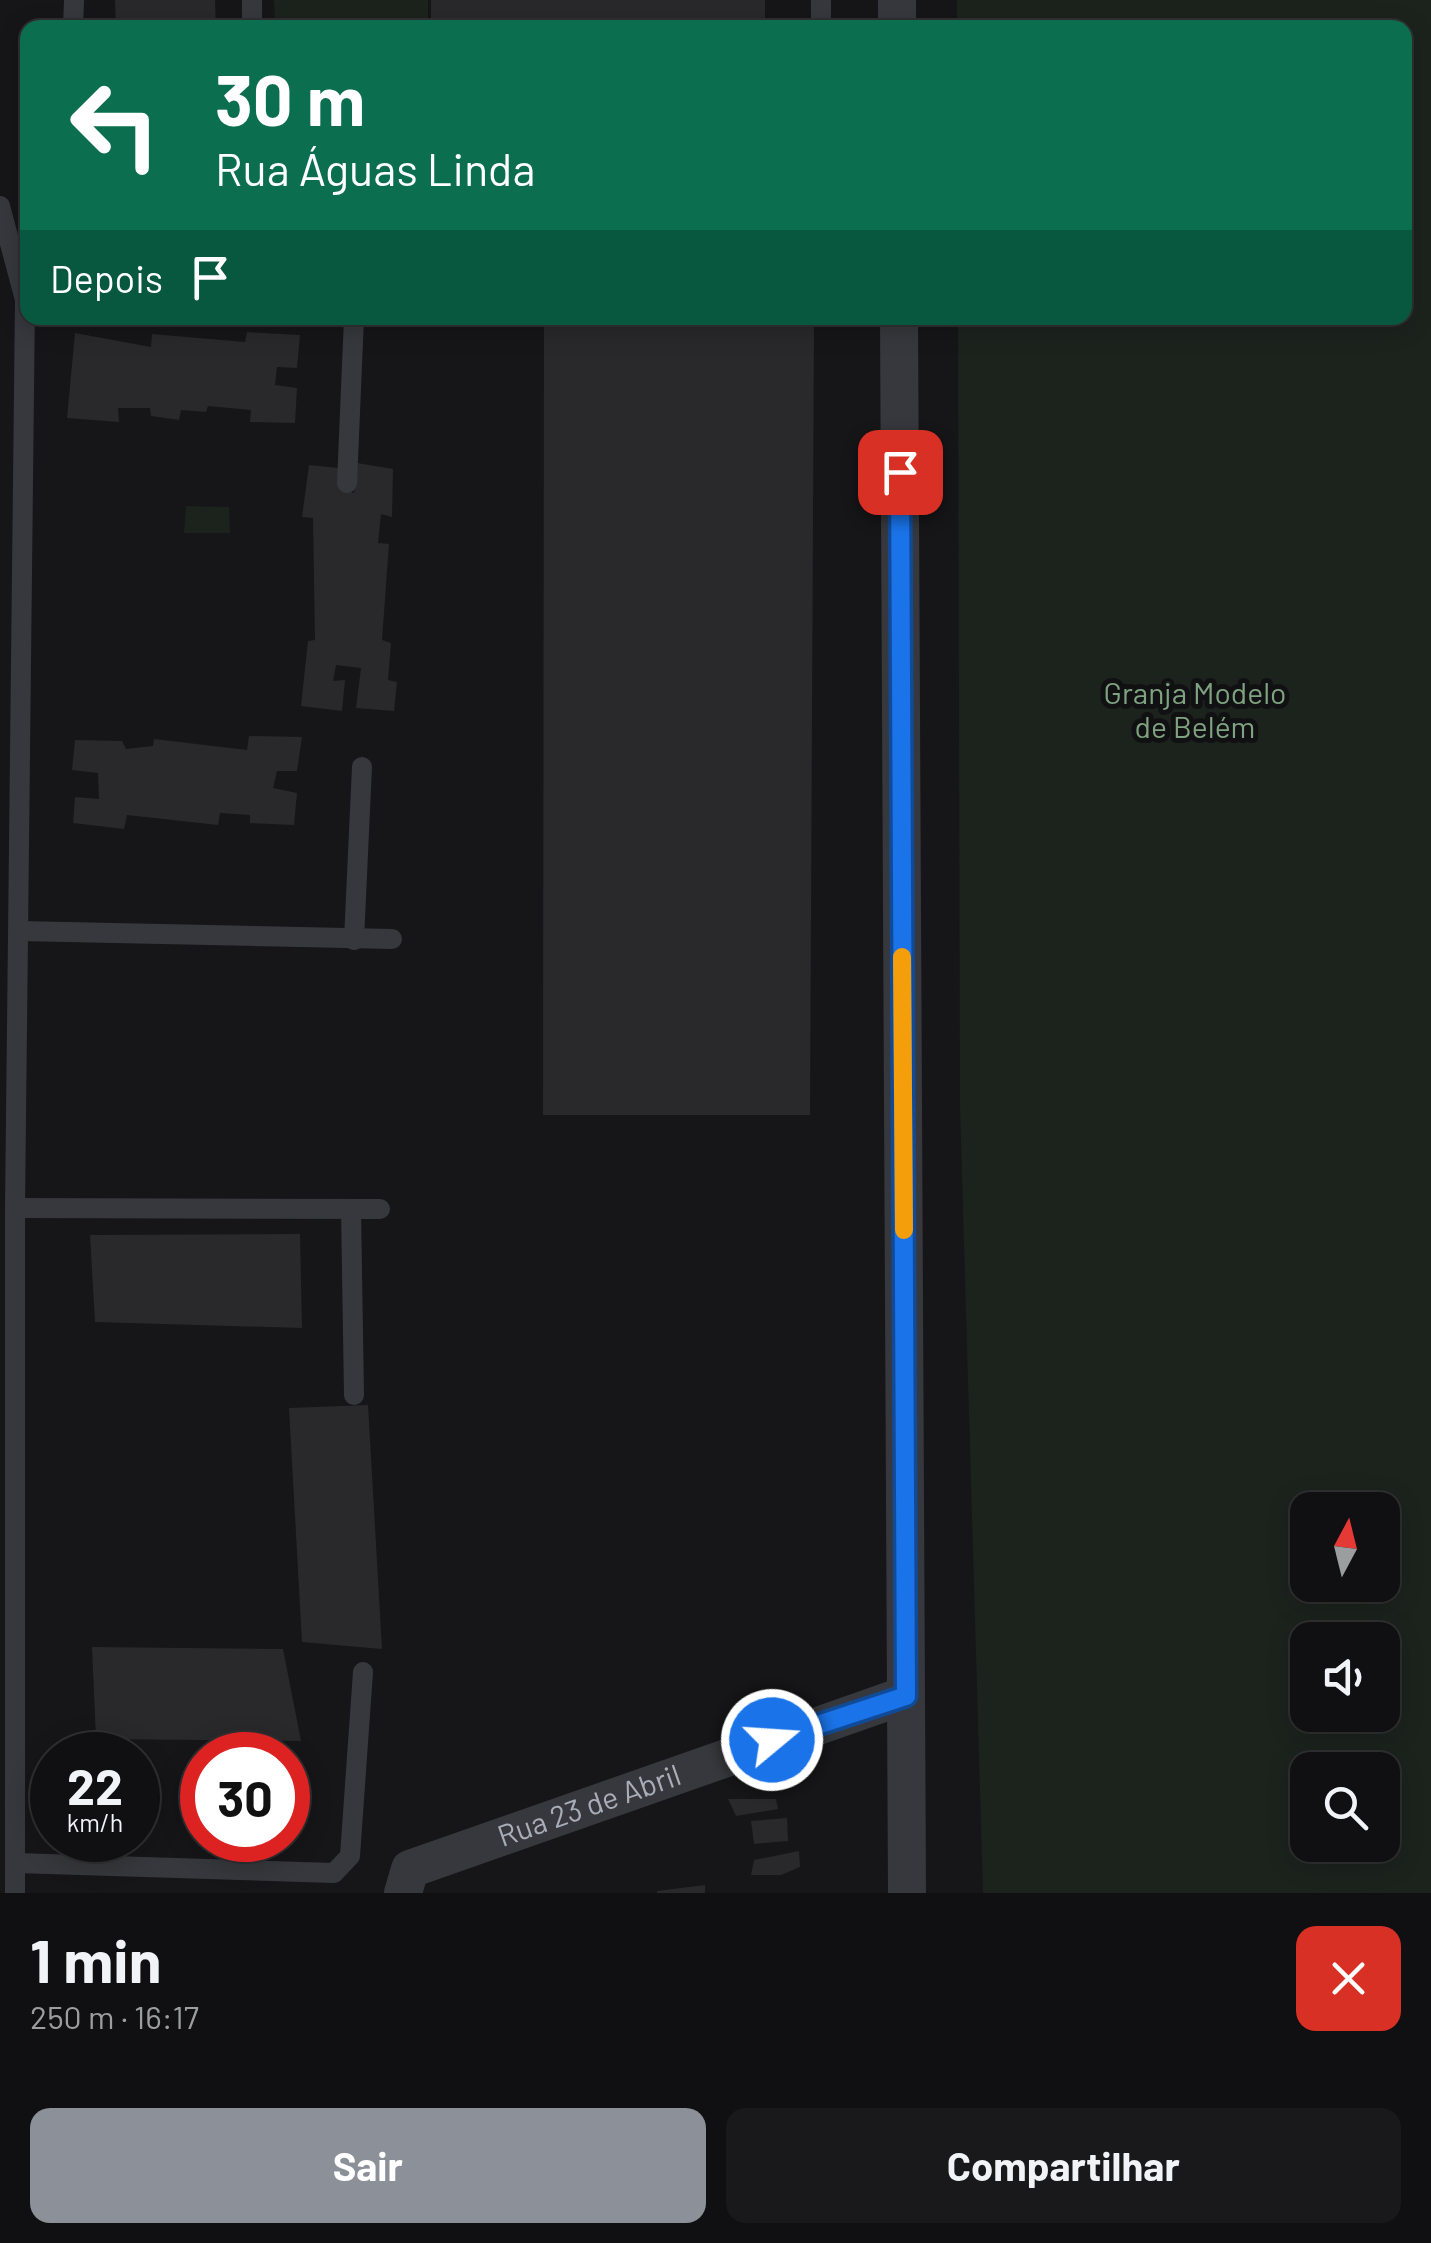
<!DOCTYPE html>
<html lang="pt">
<meta charset="utf-8">
<style>
:root{--surface:#101012;--page:#19191b;--text:#f1f3f6;--muted:#9c9d9f;--line:#303032;--accent:#8c9099}
body{margin:0;font-family:Barlow,sans-serif;background:var(--page);color:var(--text);height:100vh;display:flex;flex-direction:column;font-size:38px;white-space:nowrap}
*{box-sizing:border-box;margin:0}
p{font-size:32px;color:var(--muted)}
.icon{flex:none;width:55px;height:55px;fill:none;stroke:currentColor;stroke-width:2;stroke-linecap:round;stroke-linejoin:round}
.map{position:relative;height:1893px;overflow:hidden}
.sheet{display:flex;flex-direction:column;background:var(--surface);flex:1}
.sheet>*{flex:none}
.hud{position:absolute;left:20px;top:20px;width:1392px;height:305px;border-radius:20px;box-shadow:0 5px 25px #0003,0 0 0 2px var(--line);background:#0b6e4f;color:#fff;overflow:hidden}
.needle{width:65px;rotate:7deg}
.tools{position:absolute;left:1290px;top:1492px;display:grid;gap:20px}
.tools a{display:grid;place-items:center;width:110px;height:110px;border-radius:20px;background:var(--surface);box-shadow:0 5px 25px #0003,0 0 0 2px var(--line);font-size:50px}
.speed{position:absolute;left:30px;top:1732px;display:flex;gap:20px;font-size:50px;font-weight:700;text-align:center}
.speed>*{display:grid;place-content:center;width:130px;height:130px;border-radius:50%;background:var(--surface);box-shadow:0 5px 25px #0003,0 0 0 2px var(--line);line-height:1}
.speed small{font-size:25px;font-weight:400}
.speed .limit{border:15px solid #d22;background:#fff;color:#111}
.pin{position:absolute;display:grid;place-items:center;width:85px;height:85px;color:#fff;margin:-42px;border-radius:20px;box-shadow:0 5px 15px #0006}
.me{position:absolute;width:110px;margin:-55px;rotate:72deg;stroke-linejoin:round;filter:drop-shadow(0 0 8px #0008)}
.turn{display:flex;align-items:center;gap:35px;height:210px;padding:0 30px;font-size:45px}
.turn .icon{width:130px;height:130px;stroke-width:2.5}
.turn b{display:block;font-size:70px;line-height:85px}
.then{display:flex;align-items:center;height:95px;padding:0 30px;background:#0003;gap:20px;font-size:38px}
.round{display:grid;place-items:center;flex:none;width:105px;height:105px;border-radius:20px;background:var(--page)}
.headline{display:flex;align-items:center;justify-content:space-between;height:170px;padding:0 30px}
h1{font-size:60px;font-weight:700;line-height:75px}
.cta{display:flex;gap:20px;margin-top:auto;padding:20px 30px}
.cta a{flex:1;height:115px;border-radius:20px;background:var(--accent);color:#fff;font-size:40px;font-weight:700;line-height:115px;text-align:center}
.cta a+a{background:var(--page);color:var(--text)}
.map>svg:first-child{display:block}
.green{fill:#1c231d;fill-rule:evenodd}
.building{fill:#29292c}
.lines{fill:none;stroke-linecap:round;stroke-linejoin:round}
.service{stroke:#37383d;stroke-width:20}
.minor{stroke:#37383d;stroke-width:38}
.route-casing{stroke:#114b97;stroke-width:25}
.route{stroke:#1a73e8;stroke-width:18}
.slow{stroke:#f59e0b;stroke-width:18}
.labels{text-anchor:middle;stroke-width:10;stroke-linejoin:round;paint-order:stroke}
.park-label{font-size:30px;fill:#7fa381;stroke:#111113}
.street-label{font-size:30px;fill:#a8adb8;stroke:#111113}
</style>
<div class="map">
<svg width="1431" height="1893" viewBox="0 0 1431 1893">
<rect width="100%" height="100%" fill="#161618"/>
<g class="green">
<path d="M274 0H428V27H275Z"/>
<path d="M957 0H1431V1893H983L960 1105 958 318H1405V28L957 27ZM1308 1510H1382V1585H1308ZM1308 1640H1382V1715H1308ZM1308 1770H1382V1845H1308Z"/>
<path d="M186 506 229 507 230 533H184Z"/>
</g>
<g class="building">
<path d="M115 0H215L216 28H116Z"/>
<rect x="431" y="0" width="334" height="28"/>
<path d="M544 318H814L810 1115H543Z"/>
<path d="M247 332 300 335 297 368 277 367 275 385 297 388 295 423 250 422 251 410 208 406 206 412 181 410 179 420 151 416 150 408H118L119 422 67 418 75 333 151 347 152 334 245 342Z"/>
<path d="M357 463 393 469 392 517 381 514 378 543 389 544 382 640 391 643 388 680 397 682 394 711 356 708 361 668 336 665 333 681 345 680 342 711 301 706 308 641 315 640 313 518 302 517 309 465 338 468 339 488 354 493Z"/>
<path d="M249 736 302 737 297 771H277L273 788 297 793 294 825 250 823V815L220 813 218 825 127 815 124 829 73 823 75 797 99 799 98 773 72 770 75 740 122 741 126 749 153 746 154 739 247 750Z"/>
<path d="M300 1234 302 1328 95 1322 90 1235Z"/>
<path d="M368 1405 382 1649 302 1642 289 1408Z"/>
<path d="M92 1647 283 1649 301 1741 96 1739Z"/>
<path d="M728 1799H776L778 1809 736 1816Z"/>
<path d="M787 1818 788 1841 754 1844 751 1821Z"/>
<path d="M799 1851 800 1867 781 1875H751L754 1860Z"/>
<path d="M705 1885V1893H657V1891Z"/>
</g>
<g class="lines">
<g class="service">
<path d="M73 28 74 0"/>
<path d="M252 28V0"/>
<path d="M821 28V0"/>
<path d="M0 206 25 300 15 1208V1893"/>
<path d="M347 483 354 318"/>
<path d="M19 931 392 939"/>
<path d="M354 940 362 767"/>
<path d="M15 1208 380 1209"/>
<path d="M351 1209 354 1395"/>
<path d="M16 1863 334 1873 350 1856 363 1672"/>
</g>
<g class="minor">
<path d="M897 0V28"/>
<path d="M899 318 907 1893"/>
<path id="s1" d="M403 1893 410 1869 906 1695"/>
</g>
</g>
<g class="lines">
<defs>
<path id="route" d="M772 1740 906 1696 900 472"/>
</defs>
<use href="#route" class="route-casing"/>
<use href="#route" class="route"/>
<path class="slow" d="M902 957 904 1230"/>
</g>
<g class="labels">
<g class="park-label">
<text x="1195" y="704">Granja Modelo<tspan x="1195" dy="34">de Belém</tspan></text>
</g>
<g class="street-label">
<text dy="10" stroke="none"><textPath href="#s1" startOffset="215">Rua 23 de Abril</textPath></text>
</g>
</g>
</svg>
<div class="tools">
<a><svg class="needle" viewBox="-14 -14 28 28"><path d="M0-13l5 13h-10z" fill="#e53935"/><path d="M0 13l5-13h-10z" fill="#9c9d9f"/></svg></a>
<a><svg class="icon" aria-label="sound" viewBox="0 0 24 24"><path d="M4 9h4l5-4v14l-5-4H4zM17 9q2 3 0 6"/></svg></a>
<a><svg class="icon" aria-label="search" viewBox="0 0 24 24"><circle cx="10" cy="10" r="6"/><path d="M15 15l6 6"/></svg></a>
</div>
<div class="speed"><div>22<small>km/h</small></div><div class="limit">30</div></div>
<div class="pin" style="left:900px;top:472px;background:#d93025"><svg class="icon" aria-label="arrive" viewBox="0 0 24 24"><path d="M6 21V4h12l-3 4 3 4H6"/></svg></div>
<svg class="me" style="left:772px;top:1740px" viewBox="-20 -20 40 40"><circle r="17" fill="#1a73e8" stroke="#fff" stroke-width="3"/><path d="M0-11L8 9 0 5-8 9z" fill="#fff"/></svg>
<div class="hud">
<div class="turn"><svg class="icon" aria-label="left" viewBox="0 0 24 24"><path d="M17 20v-9H6M10 6l-5 5 5 5"/></svg><div><b>30 m</b>Rua Águas Linda</div></div>
<div class="then">Depois<svg class="icon" aria-label="arrive" viewBox="0 0 24 24"><path d="M6 21V4h12l-3 4 3 4H6"/></svg></div>
</div>
</div>
<section class="sheet">
<div class="headline"><div><h1>1 min</h1><p>250 m · 16:17</p></div><a class="round" style="background:#d93025;color:#fff"><svg class="icon" aria-label="close" viewBox="0 0 24 24"><path d="M6 6l12 12M18 6L6 18"/></svg></a></div>
<div class="cta"><a>Sair</a><a>Compartilhar</a></div>
</section>
